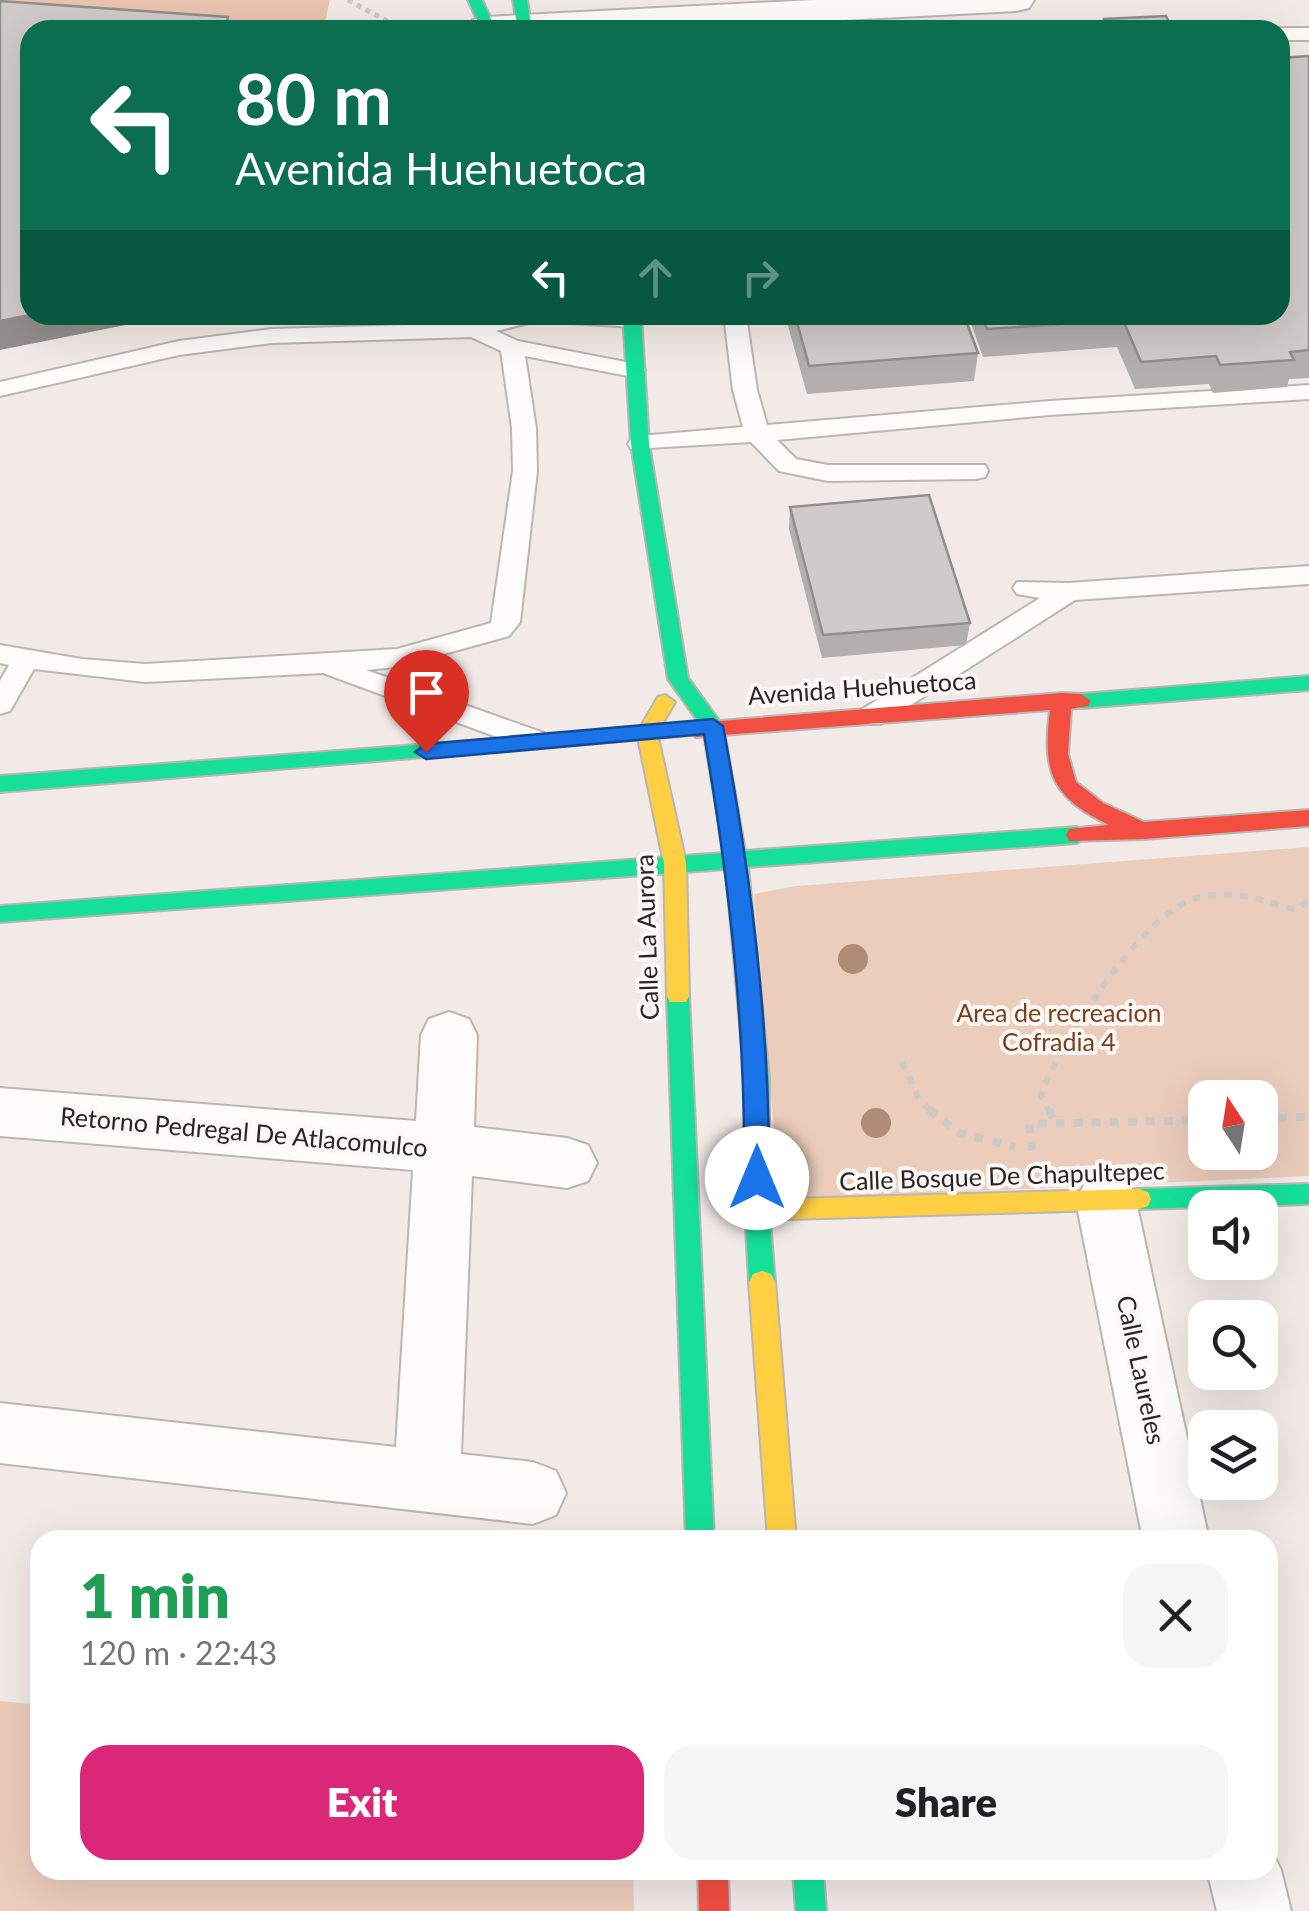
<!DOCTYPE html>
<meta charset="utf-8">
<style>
:root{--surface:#fff;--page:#f6f6f6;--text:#202124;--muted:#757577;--accent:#db2777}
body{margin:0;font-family:Lato,sans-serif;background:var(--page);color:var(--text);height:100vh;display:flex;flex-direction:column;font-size:38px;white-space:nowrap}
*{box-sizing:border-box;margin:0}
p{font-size:32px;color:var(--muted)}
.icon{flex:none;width:55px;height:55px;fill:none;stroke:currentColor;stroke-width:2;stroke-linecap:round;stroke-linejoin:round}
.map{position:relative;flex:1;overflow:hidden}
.side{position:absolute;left:30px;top:1530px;width:1248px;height:350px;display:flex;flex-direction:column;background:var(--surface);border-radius:30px;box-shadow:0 10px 40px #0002}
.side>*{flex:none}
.banner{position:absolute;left:20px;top:20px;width:1270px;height:305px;border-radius:30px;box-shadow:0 10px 40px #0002;background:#0b6e4f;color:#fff;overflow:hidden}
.needle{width:65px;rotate:348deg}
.controls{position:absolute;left:1188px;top:1080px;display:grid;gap:20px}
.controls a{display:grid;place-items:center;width:90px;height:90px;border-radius:20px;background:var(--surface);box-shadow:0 10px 40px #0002;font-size:50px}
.pin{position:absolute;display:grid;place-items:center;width:85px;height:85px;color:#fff;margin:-102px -42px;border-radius:50% 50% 50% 0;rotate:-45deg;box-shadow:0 0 10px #0007}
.pin .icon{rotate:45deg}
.me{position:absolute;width:110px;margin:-55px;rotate:0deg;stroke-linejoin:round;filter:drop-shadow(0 0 8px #0008)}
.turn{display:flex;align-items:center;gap:35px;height:210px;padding:0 50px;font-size:45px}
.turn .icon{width:130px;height:130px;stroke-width:2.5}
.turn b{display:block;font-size:70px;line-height:85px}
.lanes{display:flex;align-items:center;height:95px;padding:0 50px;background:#0003;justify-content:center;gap:50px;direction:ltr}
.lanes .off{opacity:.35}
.round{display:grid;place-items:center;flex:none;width:105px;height:105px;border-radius:30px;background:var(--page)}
.summary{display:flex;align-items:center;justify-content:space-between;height:170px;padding:0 50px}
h1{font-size:60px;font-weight:800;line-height:75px;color:#1e9e55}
.cta{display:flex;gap:20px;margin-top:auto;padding:20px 50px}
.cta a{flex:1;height:115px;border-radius:30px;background:var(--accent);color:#fff;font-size:40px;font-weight:800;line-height:115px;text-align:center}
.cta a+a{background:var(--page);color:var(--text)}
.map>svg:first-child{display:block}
.green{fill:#eccdbc;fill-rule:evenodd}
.forest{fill:#eac4af}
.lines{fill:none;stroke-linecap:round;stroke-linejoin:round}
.lane-casing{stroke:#bcb6b3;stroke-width:4}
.street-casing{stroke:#bcb6b3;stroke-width:4}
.fast-casing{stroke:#bcb6b3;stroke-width:4}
.slow-casing{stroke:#bcb6b3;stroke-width:4}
.jam-casing{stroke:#bcb6b3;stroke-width:4}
.path-far2{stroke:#cecac8;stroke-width:5;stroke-dasharray:5 5;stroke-linecap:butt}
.path-far1{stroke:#cecac8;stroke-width:6;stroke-dasharray:8 8;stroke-linecap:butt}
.path{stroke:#cecac8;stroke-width:8;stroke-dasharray:9 9;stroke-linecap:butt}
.lane{fill:#fdfcfb;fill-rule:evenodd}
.street{fill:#fdfcfb;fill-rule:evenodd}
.fast{fill:#16e098;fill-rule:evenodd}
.slow{fill:#ffcf43;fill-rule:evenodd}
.jam{fill:#f24e42;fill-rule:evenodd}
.tree{fill:#af8c76}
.wall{fill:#b3afac}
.shaded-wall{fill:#928e8c}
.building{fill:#d0cbc8;stroke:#928e8c;stroke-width:2.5}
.route{fill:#1a73e8;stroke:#114b97;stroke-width:2.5}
.labels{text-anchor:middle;stroke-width:8;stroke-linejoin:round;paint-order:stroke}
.street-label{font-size:25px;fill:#2a2523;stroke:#fdf8f5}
.park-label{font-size:25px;fill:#793f1a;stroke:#fdf8f5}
</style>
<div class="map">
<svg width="1309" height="1911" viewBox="0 0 1309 1911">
<rect width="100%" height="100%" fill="#f2eae7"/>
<g class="green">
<path d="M1309 847V1176L780 1200 754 894 796 886ZM1205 1098H1260V1152H1205Z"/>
<path d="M0 1701 40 1705V1870H633L634 1911H0Z"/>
</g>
<path class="forest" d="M0 0H330L323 30 0 27Z"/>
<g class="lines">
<defs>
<g id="lane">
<path d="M1280 28H1309V40H1280V30H1273Z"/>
<path d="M506 315H642L645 320 634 327 555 322 544 316 541 320 496 331 518 341 641 365 645 370 633 377 525 356 536 428 537 471 520 622 509 636 397 667 366 670 544 733 548 740 544 747H524L323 673 145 682 34 669 10 711 0 714V681L9 665 0 663V645L82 659 145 664 397 649 491 623 513 471 512 428 501 351 471 337 272 343 179 355 0 396V382L179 341 272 329 474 323Z"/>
<path d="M724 315H746L757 390 767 425 1050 401 1309 385V399L1050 415 777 440 796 459 828 465H985L988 471 985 477 976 479 828 481 779 471 751 442 631 449 628 444 631 439 640 436 743 427 733 390Z"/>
<path d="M1309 566V584L1075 600 881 724H861L857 717 861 710 1040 598 1017 594 1013 588 1017 582 1069 583Z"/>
</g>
<g id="street">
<path d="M813 0H1034L1029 8 1016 11 652 30 468 28 473 20 486 17Z"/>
<path d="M449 1012 469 1019 477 1035 474 1127 567 1138 588 1145 597 1163 588 1181 567 1188 472 1176 461 1454 533 1462 556 1471 566 1493 556 1515 533 1524 0 1463V1403L396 1447 413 1170 0 1136V1088L416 1121 421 1035 429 1019Z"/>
<path d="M1106 1176 1127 1183 1136 1201 1209 1540H1143L1076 1201 1085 1183Z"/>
<path d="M1268 1843 1281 1870 1291 1911H1217L1207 1870H1268Z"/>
</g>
<g id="fast">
<path d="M468 0H482L496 30H482Z"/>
<path d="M513 0H527L532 30H518Z"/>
<path d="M623 315H641L649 444 688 678 723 726 745 851 1077 827 1088 835 1077 843 748 867 769 1079V1210L775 1282 771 1290 762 1293 753 1290 749 1282 745 1210V1079L726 869 0 922V906L724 853 704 734 0 792V776L700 724 668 679 631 444Z"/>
<path d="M1309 676V690L1081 708 1071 701 1081 694Z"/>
<path d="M678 987 686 990 689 996 714 1540H686L667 996 670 990Z"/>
<path d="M1309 1184V1204L1139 1209 1130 1206 1127 1199 1130 1192 1139 1189Z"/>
<path d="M793 1870H823L826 1911H796Z"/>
</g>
<g id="slow">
<path d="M665 695 675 702 657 733 686 863 689 996 686 1002H670L667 996 664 863 637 733 658 697Z"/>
<path d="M1139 1189 1148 1192 1151 1199 1148 1206 1139 1209 757 1220 748 1217 745 1210 748 1203 757 1200Z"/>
<path d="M762 1271 771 1274 775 1282 796 1540H768L749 1282 753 1274Z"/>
</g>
<g id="jam">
<path d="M1062 693 1081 694 1091 701 1088 706 1071 709 1068 754 1076 782 1103 803 1144 822 1309 810V826L1144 839 1069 841 1066 835 1069 829 1109 825C1052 797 1042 773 1050 710L696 737 686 730 696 723Z"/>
<path d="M698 1870H728L729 1911H699Z"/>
</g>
</defs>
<use href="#lane" class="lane-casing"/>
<use href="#street" class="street-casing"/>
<use href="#fast" class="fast-casing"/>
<use href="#slow" class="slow-casing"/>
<use href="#jam" class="jam-casing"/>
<path class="path-far2" d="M348 0 404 30"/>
<g class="path-far1">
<path d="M902 1062 918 1097 932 1113"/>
<path d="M1050 1113 1041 1095C1059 1044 1143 912 1196 898 1230 889 1263 899 1295 910L1309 900"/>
</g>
<g class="path">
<path d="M929 1110 959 1133 1015 1147"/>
<path d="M1049 1110 1055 1123"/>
<path d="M1260 1118 1309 1117"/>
<path d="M1028 1147H1032L1029 1124 1205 1120"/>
</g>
<use href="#lane" class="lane"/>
<use href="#street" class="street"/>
<use href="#fast" class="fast"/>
<use href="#slow" class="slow"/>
<use href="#jam" class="jam"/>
</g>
<g class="tree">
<circle cx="853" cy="959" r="15"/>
<circle cx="876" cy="1123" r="15"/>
</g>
<g class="wall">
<path d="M1309 56V378L1289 379 1287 387 1213 393 1209 384 1135 389 1117 347 983 357 968 315H1280Z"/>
<path d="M785 315H964L978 353 974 381 807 394Z"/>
<path d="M790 507 970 623 966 645 822 658 789 529Z"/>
</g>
<path class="shaded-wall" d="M30 315H176L0 350V321Z"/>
<g class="building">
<path d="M0 1 228 17 225 30H30V315L0 321Z"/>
<path d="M1166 16 1173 30H1109L1104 19Z"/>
<path d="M1309 56V350L1290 352 1294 360 1220 365 1216 356 1141 362 1123 320 987 329 982 315H1280V58Z"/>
<path d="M795 315H964L978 353 809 366Z"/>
<path d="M929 495 970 623 823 635 790 507Z"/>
</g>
<path class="route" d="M713 719 723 726C751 876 770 1025 769 1178L765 1185 757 1188 748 1185 744 1178C746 1028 729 881 704 734L426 759 415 752 426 744Z"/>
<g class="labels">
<g class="street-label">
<text transform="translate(862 688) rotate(-4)" y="9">Avenida Huehuetoca</text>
<text transform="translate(647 937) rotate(-92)" y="9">Calle La Aurora</text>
<text transform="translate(244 1132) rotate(5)" y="9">Retorno Pedregal De Atlacomulco</text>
<text transform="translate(1002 1176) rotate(-2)" y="9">Calle Bosque De Chapultepec</text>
<text transform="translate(1141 1370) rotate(78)" y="9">Calle Laureles</text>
</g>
<g class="park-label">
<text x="1059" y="1022">Area de recreacion<tspan x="1059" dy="29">Cofradia 4</tspan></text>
</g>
</g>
</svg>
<div class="controls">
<a><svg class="needle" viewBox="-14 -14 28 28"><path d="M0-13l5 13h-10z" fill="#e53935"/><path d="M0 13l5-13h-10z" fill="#757577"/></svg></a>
<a><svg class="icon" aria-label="sound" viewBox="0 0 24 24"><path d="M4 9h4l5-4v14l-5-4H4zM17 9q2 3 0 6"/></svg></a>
<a><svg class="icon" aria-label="search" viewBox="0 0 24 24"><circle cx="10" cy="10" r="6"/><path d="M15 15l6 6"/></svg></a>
<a><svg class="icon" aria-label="layers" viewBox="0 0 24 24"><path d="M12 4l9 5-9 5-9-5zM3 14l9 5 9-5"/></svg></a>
</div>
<div class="pin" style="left:426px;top:752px;background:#d93025"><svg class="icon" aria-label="arrive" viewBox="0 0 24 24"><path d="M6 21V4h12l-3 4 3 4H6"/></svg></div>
<svg class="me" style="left:757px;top:1178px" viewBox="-20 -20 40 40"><circle r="19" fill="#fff"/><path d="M0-13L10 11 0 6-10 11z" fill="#1a73e8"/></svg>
<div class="banner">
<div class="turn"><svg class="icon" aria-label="left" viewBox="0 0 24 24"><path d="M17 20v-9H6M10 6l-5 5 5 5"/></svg><div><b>80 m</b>Avenida Huehuetoca</div></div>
<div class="lanes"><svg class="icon" aria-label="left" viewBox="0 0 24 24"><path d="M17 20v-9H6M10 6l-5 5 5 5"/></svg><svg class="icon off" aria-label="ahead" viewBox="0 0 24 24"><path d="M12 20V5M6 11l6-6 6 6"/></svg><svg class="icon off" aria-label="right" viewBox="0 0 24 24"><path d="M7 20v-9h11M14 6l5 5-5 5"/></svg></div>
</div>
<section class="side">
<div class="summary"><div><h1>1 min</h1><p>120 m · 22:43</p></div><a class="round"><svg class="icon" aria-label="close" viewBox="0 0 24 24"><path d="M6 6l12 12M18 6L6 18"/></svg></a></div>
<div class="cta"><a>Exit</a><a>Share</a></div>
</section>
</div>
